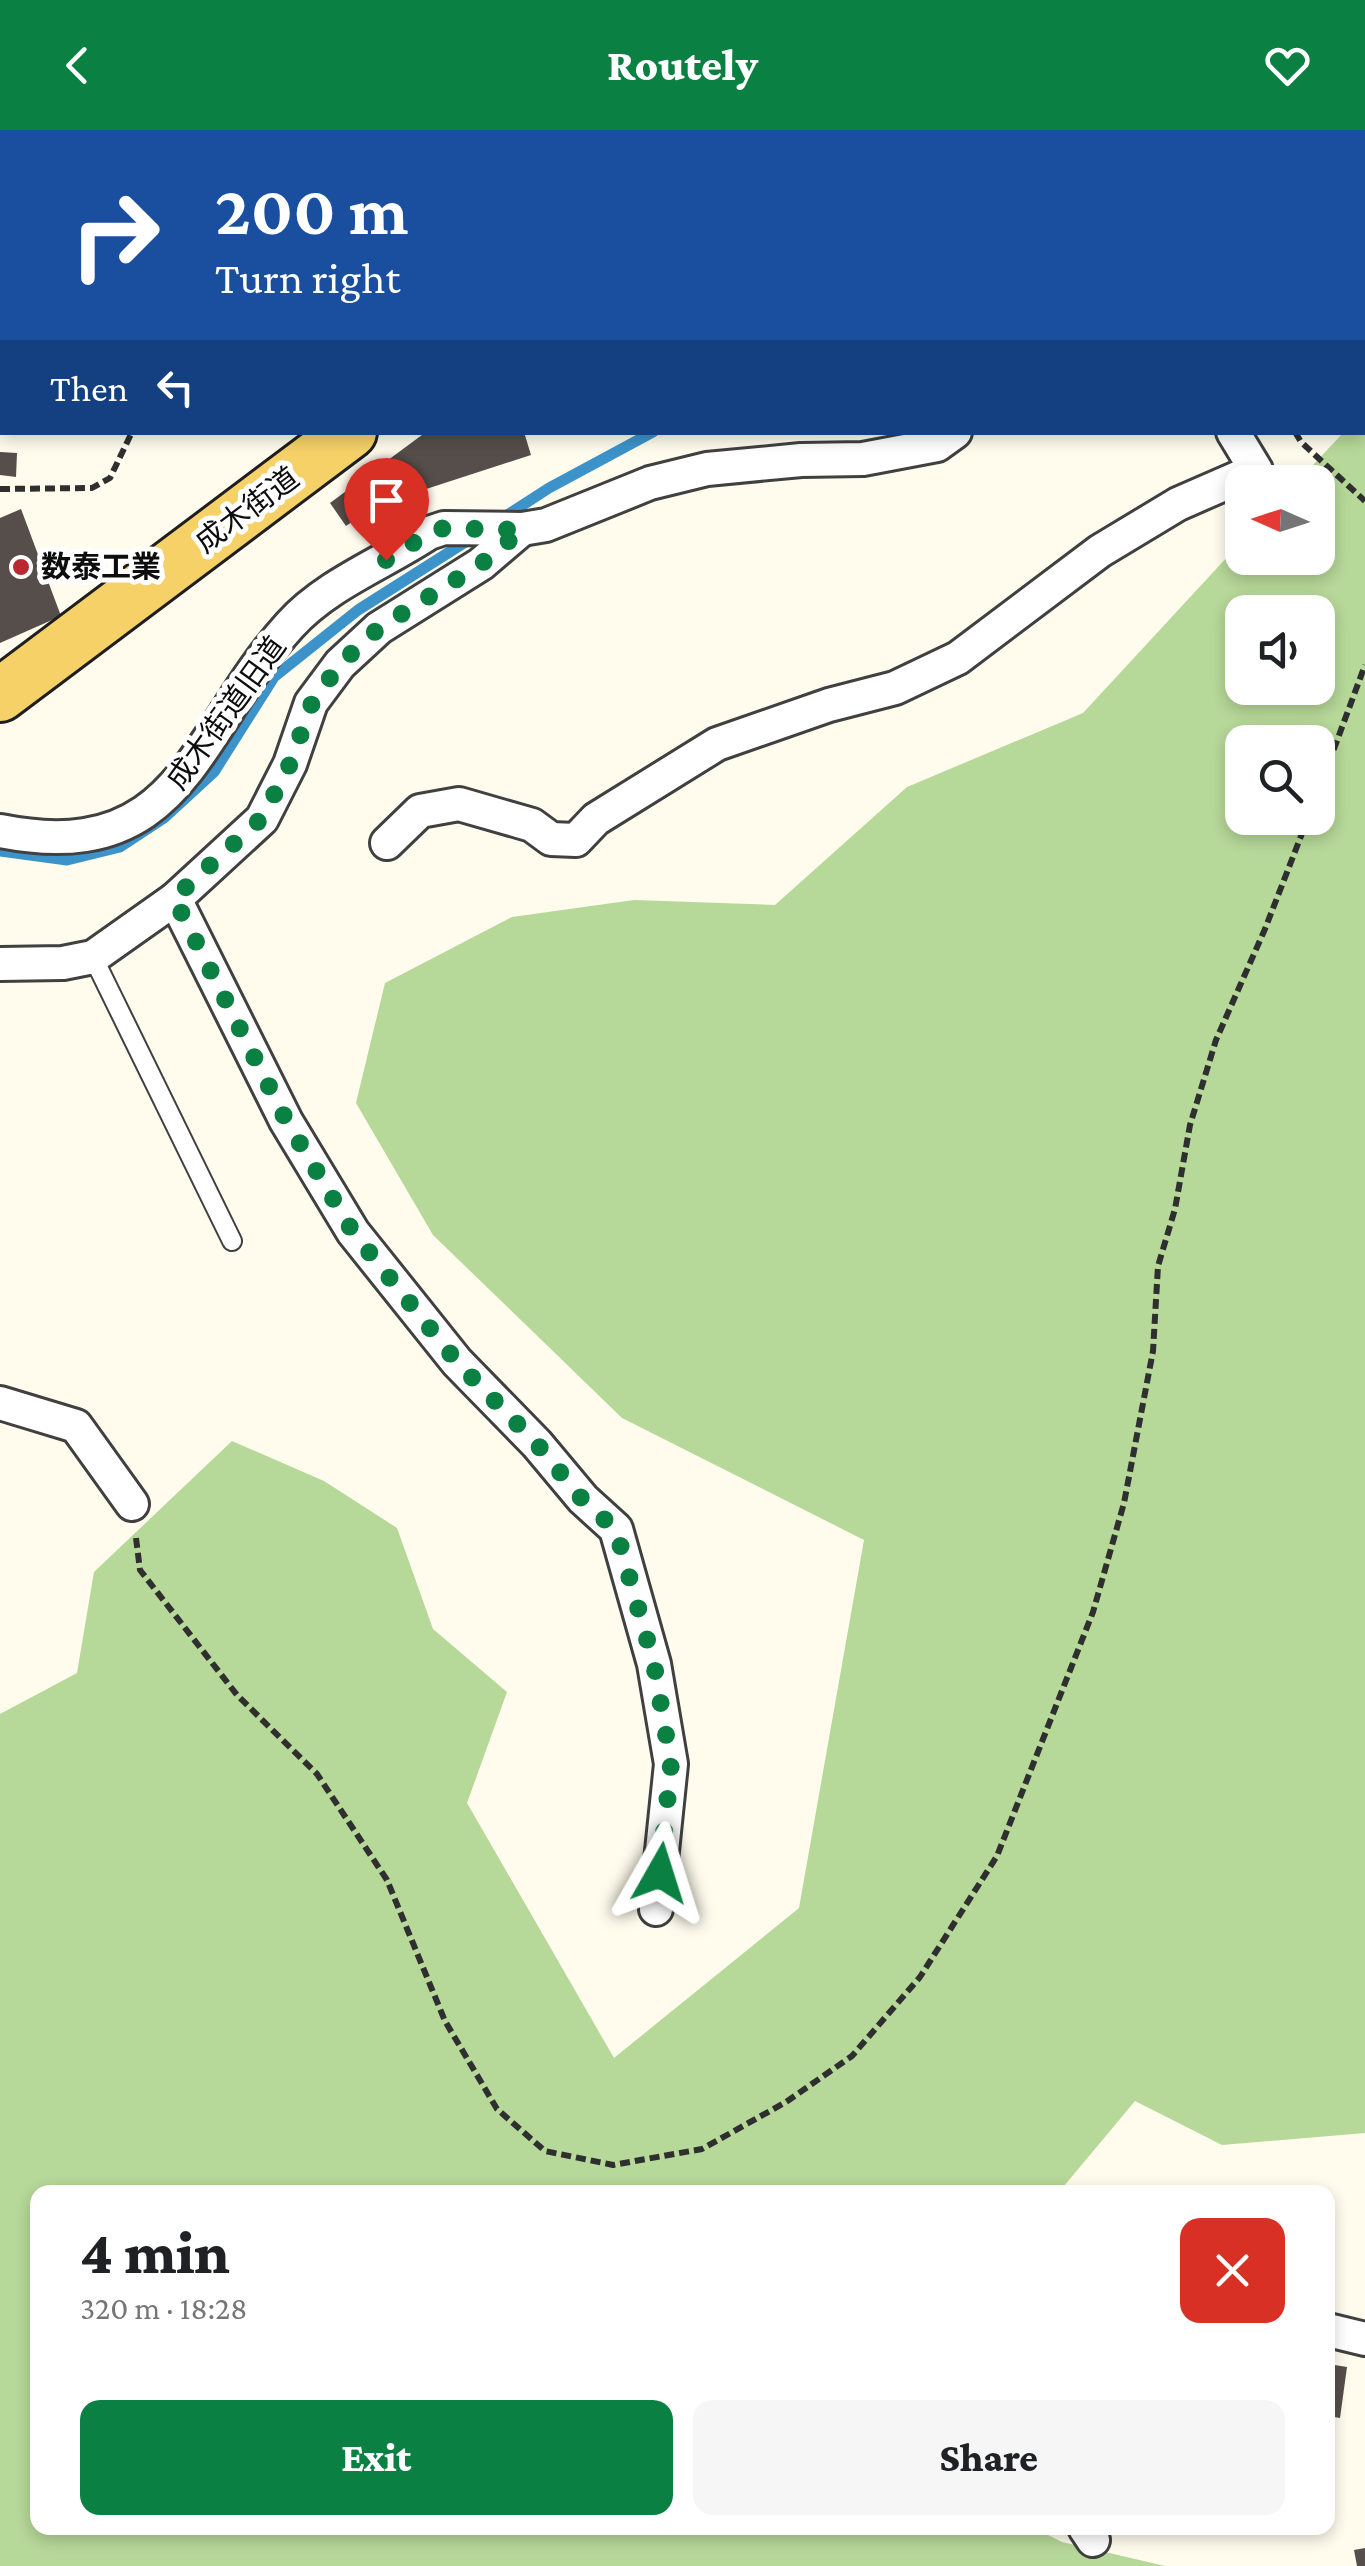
<!DOCTYPE html>
<meta charset="utf-8">
<style>
:root{--surface:#fff;--page:#f6f6f6;--text:#202124;--muted:#757577;--accent:#0b8043}
body{margin:0;font-family:"Crimson Pro","Noto Sans JP",serif;background:var(--page);color:var(--text);height:100vh;display:flex;flex-direction:column;font-size:38px;white-space:nowrap}
*{box-sizing:border-box;margin:0}
p{font-size:32px;color:var(--muted)}
.icon{flex:none;width:55px;height:55px;fill:none;stroke:currentColor;stroke-width:2;stroke-linecap:round;stroke-linejoin:round}
.map{position:relative;flex:1;overflow:hidden}
.sheet{position:absolute;left:30px;top:2055px;width:1305px;height:350px;display:flex;flex-direction:column;background:var(--surface);border-radius:20px;box-shadow:0 5px 15px #0003}
.sheet>*{flex:none}
.banner{position:absolute;left:0px;top:0px;width:1365px;height:305px;box-shadow:0 5px 15px #0003;background:#1a4fa0;color:#fff;overflow:hidden}
.needle{width:65px;rotate:273deg}
.buttons{position:absolute;left:1225px;top:335px;display:grid;gap:20px}
.buttons a{display:grid;place-items:center;width:110px;height:110px;border-radius:20px;background:var(--surface);box-shadow:0 5px 15px #0003;font-size:50px}
.pin{position:absolute;display:grid;place-items:center;width:85px;height:85px;color:#fff;margin:-102px -42px;border-radius:50% 50% 50% 0;rotate:-45deg;box-shadow:0 0 10px #0007}
.pin .icon{rotate:45deg}
.me{position:absolute;width:110px;margin:-55px;rotate:6deg;stroke-linejoin:round;filter:drop-shadow(0 0 8px #0008)}
.turn{display:flex;align-items:center;gap:35px;height:210px;padding:0 50px;font-size:45px}
.turn .icon{width:130px;height:130px;stroke-width:2.5}
.turn b{display:block;font-size:70px;line-height:85px}
.then{display:flex;align-items:center;height:95px;padding:0 50px;background:#0003;gap:20px;font-size:38px}
.round{display:grid;place-items:center;flex:none;width:105px;height:105px;border-radius:20px;background:var(--page)}
.overview{display:flex;align-items:center;justify-content:space-between;height:170px;padding:0 50px}
h1{font-size:60px;font-weight:800;line-height:75px}
.action{display:flex;gap:20px;margin-top:auto;padding:20px 50px}
.action a{flex:1;height:115px;border-radius:20px;background:var(--accent);color:#fff;font-size:40px;font-weight:800;line-height:115px;text-align:center}
.action a+a{background:var(--page);color:var(--text)}
header{display:flex;justify-content:space-between;align-items:center;height:130px;padding:0 50px;background:var(--accent);color:#fff;font-size:45px;font-weight:800}
.map>svg:first-child{display:block}
.forest{fill:#b6d898;fill-rule:evenodd}
.lines{fill:none;stroke-linecap:round;stroke-linejoin:round}
.stream{stroke:#3c93ca;stroke-width:11}
.building{fill:#554e4a}
.service-casing{stroke:#404040;stroke-width:22}
.minor-casing{stroke:#404040;stroke-width:38}
.tertiary-casing{stroke:#404040;stroke-width:45}
.primary-casing{stroke:#1e1e1e;stroke-width:58}
.path{stroke:#2f2f2f;stroke-width:6;stroke-dasharray:10 5;stroke-linecap:butt}
.service{stroke:#fff;stroke-width:18}
.minor{stroke:#fff;stroke-width:32}
.tertiary{stroke:#fff;stroke-width:40}
.primary{stroke:#f5d167;stroke-width:52}
.route{stroke:#0b8043;stroke-width:18;stroke-dasharray:0 32.4}
.poi-dot{fill:#ba2831;stroke:#fff;stroke-width:4}
.labels{text-anchor:middle;stroke-width:10;stroke-linejoin:round;paint-order:stroke}
.street-label{font-size:30px;fill:#0d0d0d;stroke:#fff}
.poi-label{font-size:30px;font-weight:bold;fill:#0d0d0d;stroke:#fff;text-anchor:start}
</style>
<header><svg class="icon" aria-label="back" viewBox="0 0 24 24"><path d="M15 5l-7 7 7 7"/></svg>Routely<svg class="icon" aria-label="heart" viewBox="0 0 24 24"><path d="M12 20l-8-8c-3-5 5-10 8-4 3-6 11-1 8 4z"/></svg></header>
<div class="map">
<svg width="1365" height="2436" viewBox="0 0 1365 2436">
<rect width="100%" height="100%" fill="#fffbed"/>
<path class="forest" d="M1365 279V2003L1222 2015 1135 1971 1059 2062H38V2398H1034L1062 2412 1165 2436H0V1584L77 1543 94 1442 232 1311 324 1351 397 1398 433 1499 507 1562 467 1673 614 1928 799 1778 864 1410 622 1288 433 1105 356 973 385 853 512 787 634 770 775 775 907 657 1083 583 1242 411V428H1318V352H1297L1343 303 1362 302ZM1242 482H1318V558H1242ZM1242 612H1318V688H1242Z"/>
<g class="lines">
<g class="stream">
<path d="M1184 2 1186 0"/>
<path d="M498 391 549 358 653 302"/>
<path d="M0 721 67 730 120 717 164 688 214 642 274 547 358 480 470 409"/>
</g>
</g>
<g class="building">
<path d="M426 302H524L531 325 417 362 378 391 369 380 346 396 330 373Z"/>
<path d="M0 322 17 323 16 347 0 345Z"/>
<path d="M21 379 61 486 0 513V388Z"/>
<path d="M1328 2234 1347 2237 1340 2288 1328 2286Z"/>
<path d="M1365 2418V2436H1357L1354 2420Z"/>
</g>
<g class="lines">
<defs>
<path id="service" d="M93 827 232 1111"/>
<g id="minor">
<path d="M312 2 314 0"/>
<path d="M1246 2 1248 0"/>
<path d="M1362 13 1365 11"/>
<path d="M0 701C184 738 194 600 290 495 327 454 384 433 429 403L444 398 522 399 546 395 650 353 707 339 801 330 863 329 937 315 955 302"/>
<path d="M387 713 420 681 459 674 532 695 551 709 576 710 596 689 717 614 829 575 895 558 958 528 1100 421 1178 374 1256 340 1233 302"/>
<path d="M175 769 286 991 353 1102 457 1232 537 1314 583 1369 616 1399 654 1534 671 1634 656 1779"/>
<path d="M0 834 63 833 93 827 175 769 262 689 290 634 311 573 340 534 379 498 481 434 522 399"/>
<path d="M0 1273 76 1296 132 1374"/>
<path d="M1328 2200 1365 2209"/>
<path d="M1085 2398 1093 2410"/>
</g>
<path id="tertiary" d="M0 222 2 221"/>
<g id="primary">
<path d="M761 2 765 0"/>
<path d="M0 565 350 302"/>
</g>
</defs>
<use href="#service" class="service-casing"/>
<use href="#minor" class="minor-casing"/>
<use href="#tertiary" class="tertiary-casing"/>
<use href="#primary" class="primary-casing"/>
<g class="path">
<path d="M1295 302 1301 312 1365 371"/>
<path d="M0 359 92 358 110 348 132 302"/>
<path d="M1318 662 1365 535"/>
<path d="M136 1408 140 1440 237 1565 317 1644 387 1750 445 1891 497 1979 545 2021 613 2035 702 2019 786 1972 852 1926 920 1847 997 1726 1093 1482 1124 1373 1153 1221 1158 1136 1175 1079 1190 995 1216 910 1265 799 1308 688"/>
</g>
<use href="#service" class="service"/>
<use href="#minor" class="minor"/>
<use href="#tertiary" class="tertiary"/>
<use href="#primary" class="primary"/>
</g>
<g class="lines">
<path class="route" d="M386 430 429 403 444 398 522 400 481 434 379 498 340 534 312 573 290 634 262 688 174 768 286 990 353 1102 457 1232 537 1314 582 1369 616 1400 654 1534 671 1634 660 1743"/>
</g>
<circle class="poi-dot" cx="21" cy="437" r="10"/>
<g class="labels">
<g class="street-label">
<text transform="translate(247 380) rotate(-37)" y="10">成木街道</text>
<text transform="translate(226 583) rotate(-54)" y="10">成木街道旧道</text>
</g>
<g class="poi-label">
<text x="41" y="447">数泰工業</text>
</g>
</g>
</svg>
<div class="buttons">
<a><svg class="needle" viewBox="-14 -14 28 28"><path d="M0-13l5 13h-10z" fill="#e53935"/><path d="M0 13l5-13h-10z" fill="#757577"/></svg></a>
<a><svg class="icon" aria-label="sound" viewBox="0 0 24 24"><path d="M4 9h4l5-4v14l-5-4H4zM17 9q2 3 0 6"/></svg></a>
<a><svg class="icon" aria-label="search" viewBox="0 0 24 24"><circle cx="10" cy="10" r="6"/><path d="M15 15l6 6"/></svg></a>
</div>
<div class="pin" style="left:386px;top:430px;background:#d93025"><svg class="icon" aria-label="arrive" viewBox="0 0 24 24"><path d="M6 21V4h12l-3 4 3 4H6"/></svg></div>
<svg class="me" style="left:660px;top:1743px" viewBox="-20 -20 40 40"><path d="M0-17L14 15 0 8-14 15z" fill="#0b8043" stroke="#fff" stroke-width="4"/></svg>
<div class="banner">
<div class="turn"><svg class="icon" aria-label="right" viewBox="0 0 24 24"><path d="M7 20v-9h11M14 6l5 5-5 5"/></svg><div><b>200 m</b>Turn right</div></div>
<div class="then">Then<svg class="icon" aria-label="left" viewBox="0 0 24 24"><path d="M17 20v-9H6M10 6l-5 5 5 5"/></svg></div>
</div>
<section class="sheet">
<div class="overview"><div><h1>4 min</h1><p>320 m · 18:28</p></div><a class="round" style="background:#d93025;color:#fff"><svg class="icon" aria-label="close" viewBox="0 0 24 24"><path d="M6 6l12 12M18 6L6 18"/></svg></a></div>
<div class="action"><a>Exit</a><a>Share</a></div>
</section>
</div>
